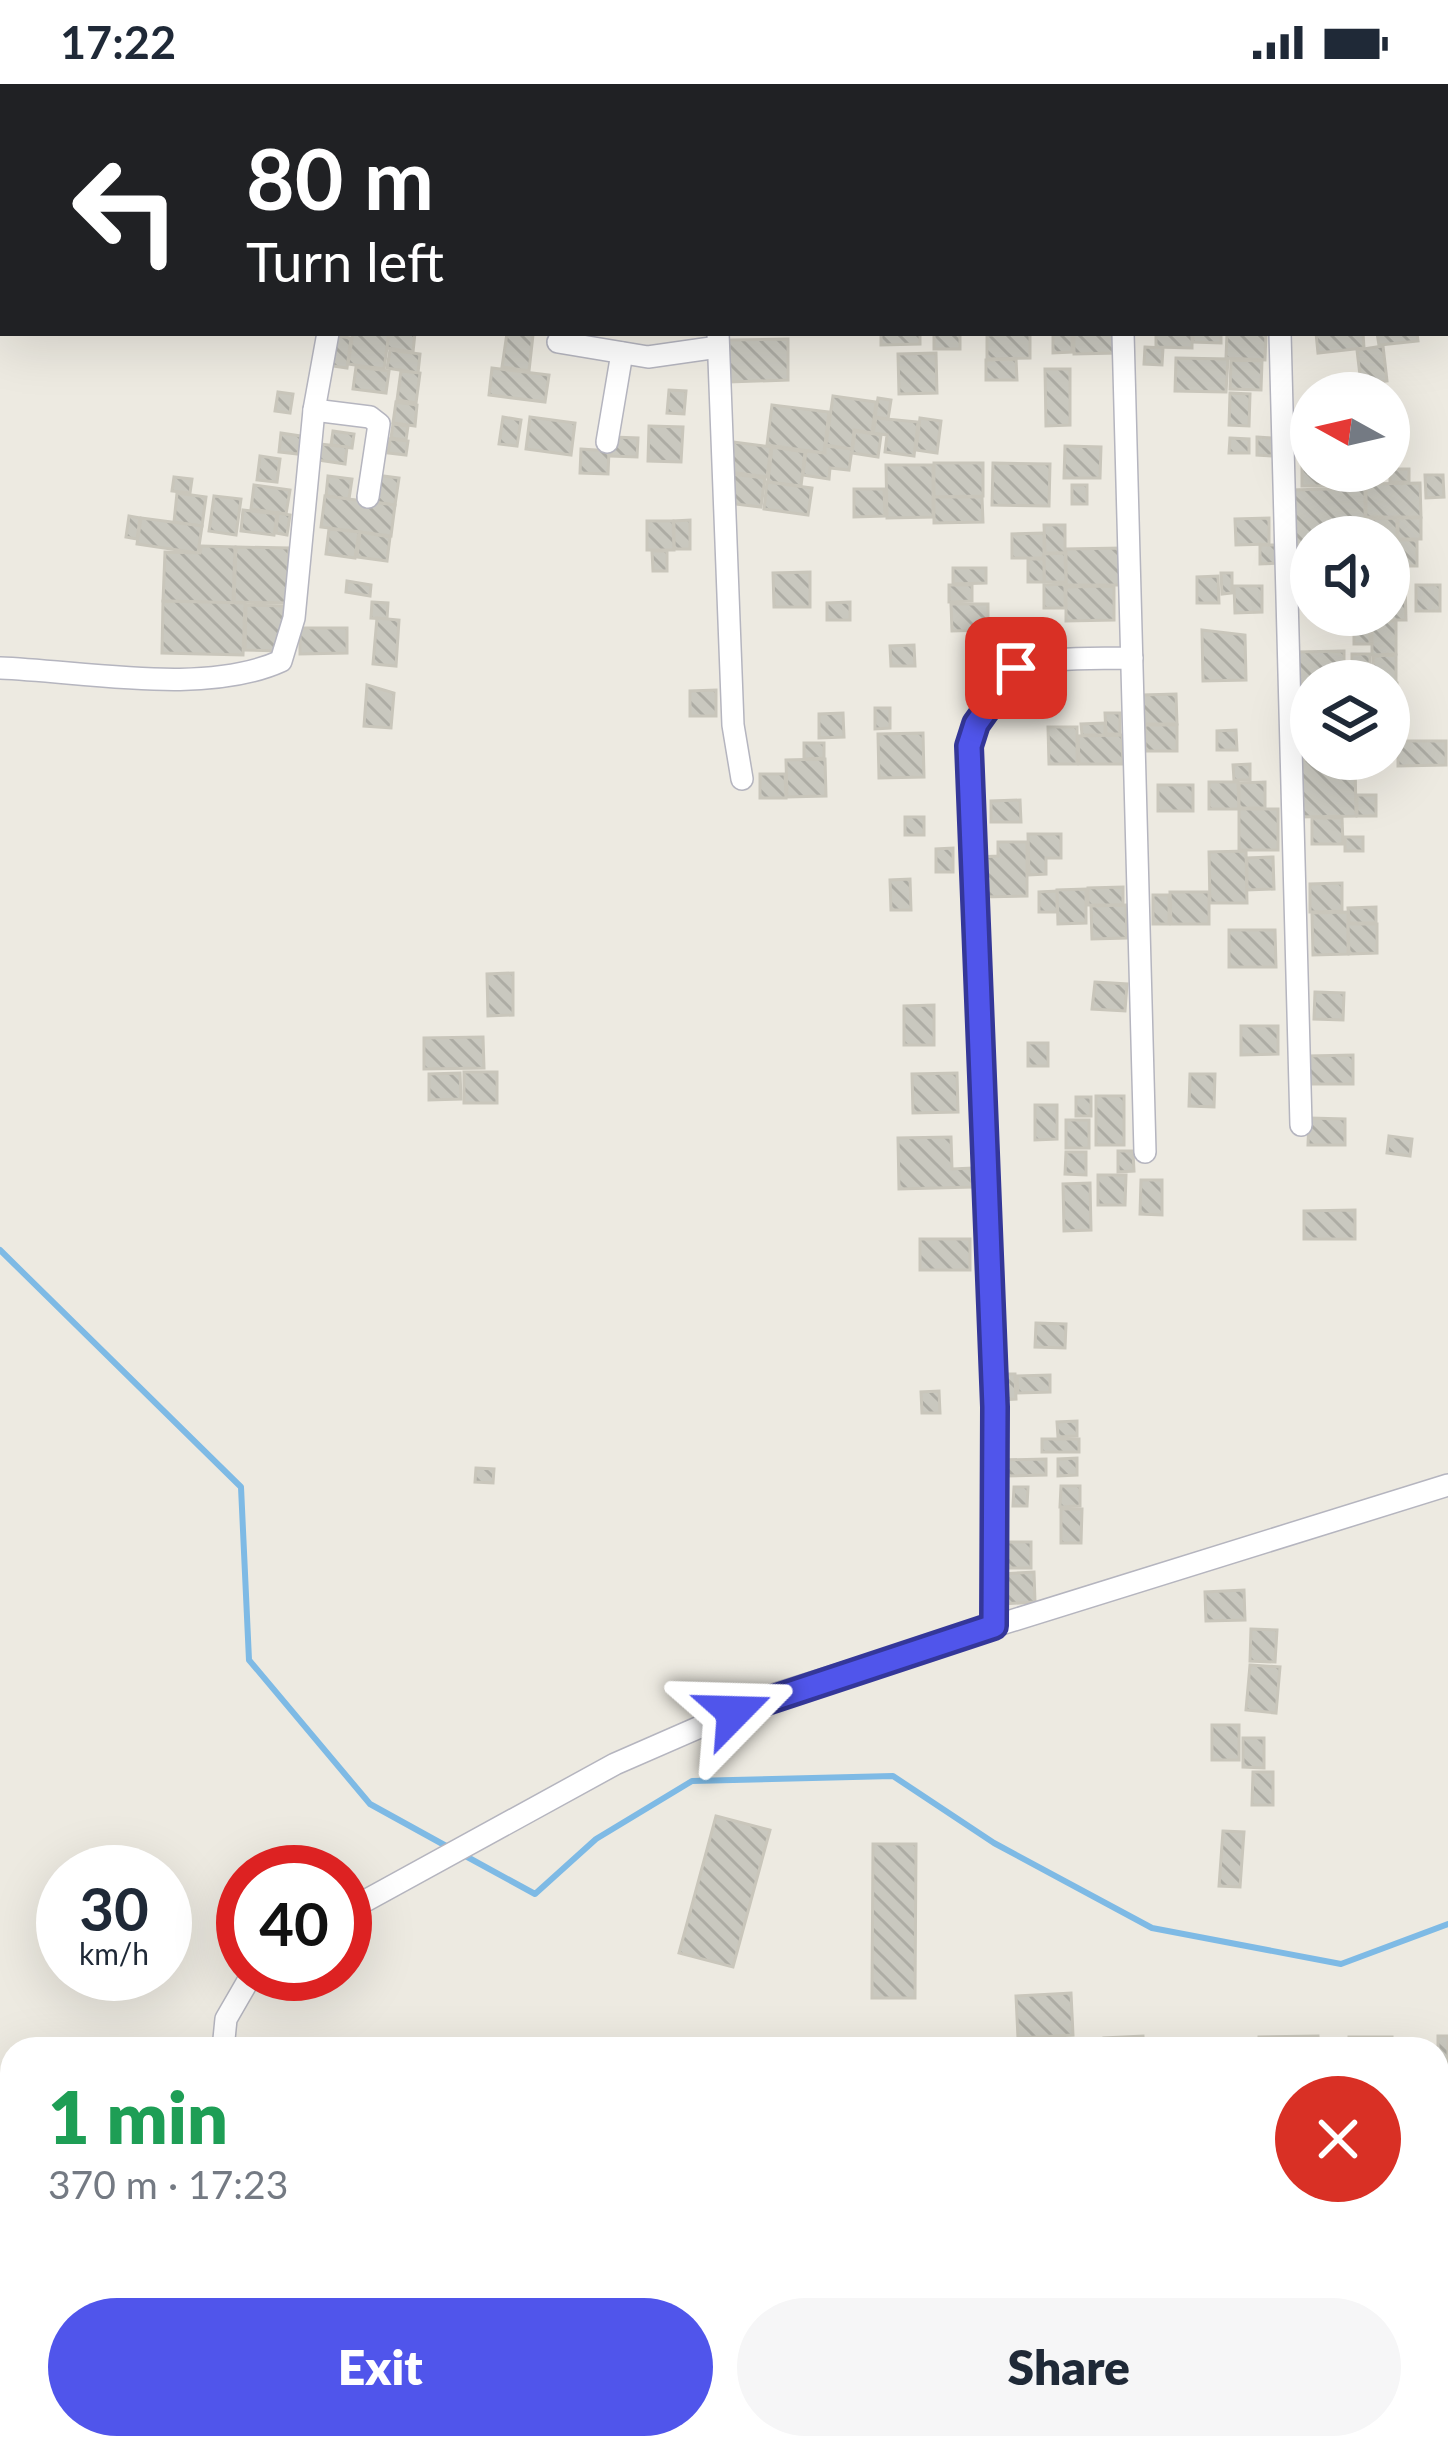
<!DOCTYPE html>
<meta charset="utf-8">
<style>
:root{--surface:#fff;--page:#f6f6f7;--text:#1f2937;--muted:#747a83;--accent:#5055eb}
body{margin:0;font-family:Lato,sans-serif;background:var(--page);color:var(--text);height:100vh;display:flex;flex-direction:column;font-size:45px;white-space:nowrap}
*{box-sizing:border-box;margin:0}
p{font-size:39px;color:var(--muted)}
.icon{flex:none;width:66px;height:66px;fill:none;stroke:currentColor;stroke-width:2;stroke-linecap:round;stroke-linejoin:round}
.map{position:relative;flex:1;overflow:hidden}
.side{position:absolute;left:0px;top:1953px;width:1449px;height:423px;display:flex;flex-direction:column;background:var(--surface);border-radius:36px 36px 0 0;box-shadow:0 12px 48px #0002}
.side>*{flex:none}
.hud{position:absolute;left:0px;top:0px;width:1449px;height:252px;box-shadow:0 12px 48px #0002;background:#202124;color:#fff;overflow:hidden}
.needle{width:78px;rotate:278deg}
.buttons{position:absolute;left:1290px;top:288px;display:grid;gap:24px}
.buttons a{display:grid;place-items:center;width:120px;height:120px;border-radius:50%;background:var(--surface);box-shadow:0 12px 48px #0002;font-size:60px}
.speed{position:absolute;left:36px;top:1761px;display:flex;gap:24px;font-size:60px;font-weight:700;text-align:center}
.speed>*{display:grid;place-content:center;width:156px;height:156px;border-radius:50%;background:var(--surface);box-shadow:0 12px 48px #0002;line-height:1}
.speed small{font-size:30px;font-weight:400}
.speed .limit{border:18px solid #d22;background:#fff;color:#111}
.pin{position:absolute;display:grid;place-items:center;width:102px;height:102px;color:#fff;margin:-51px;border-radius:24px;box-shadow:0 6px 18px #0006}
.me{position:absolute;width:132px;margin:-66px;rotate:68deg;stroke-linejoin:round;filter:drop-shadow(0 0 9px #0008)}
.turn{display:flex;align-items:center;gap:42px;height:252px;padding:0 48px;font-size:54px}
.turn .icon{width:156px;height:156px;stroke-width:2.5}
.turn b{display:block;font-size:84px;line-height:102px}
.round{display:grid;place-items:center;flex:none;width:126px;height:126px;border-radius:63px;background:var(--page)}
.head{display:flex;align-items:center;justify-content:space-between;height:204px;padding:0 48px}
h1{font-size:72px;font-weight:800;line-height:90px;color:#1e9e55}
.action{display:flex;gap:24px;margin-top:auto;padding:24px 48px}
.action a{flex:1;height:138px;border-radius:72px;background:var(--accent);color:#fff;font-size:48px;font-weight:800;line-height:138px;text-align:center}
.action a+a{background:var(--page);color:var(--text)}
.status{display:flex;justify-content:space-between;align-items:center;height:84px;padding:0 60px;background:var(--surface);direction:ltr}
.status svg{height:33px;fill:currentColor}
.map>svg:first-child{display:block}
.education{fill:#ede9d3}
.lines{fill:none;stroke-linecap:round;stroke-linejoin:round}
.stream{stroke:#7ebae5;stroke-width:6}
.building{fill:url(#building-back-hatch);stroke:#c9c6bb;stroke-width:3}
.minor-casing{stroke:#b5b5bf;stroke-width:24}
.minor{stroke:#fff;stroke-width:21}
.route-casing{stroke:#343799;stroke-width:30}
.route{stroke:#5055eb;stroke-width:21}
</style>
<div class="status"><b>17:22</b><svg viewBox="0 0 49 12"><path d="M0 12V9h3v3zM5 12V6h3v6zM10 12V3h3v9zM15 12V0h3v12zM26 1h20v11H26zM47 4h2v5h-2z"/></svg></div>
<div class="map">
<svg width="1448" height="2375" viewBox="0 0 1448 2375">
<defs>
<pattern id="building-back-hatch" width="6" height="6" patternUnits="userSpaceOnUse" patternTransform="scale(3)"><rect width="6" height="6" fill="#c9c8bf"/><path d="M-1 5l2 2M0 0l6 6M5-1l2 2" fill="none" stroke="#adaca4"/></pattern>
</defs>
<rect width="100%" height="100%" fill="#edeae1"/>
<path class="education" d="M867 0H1241L885 3Z"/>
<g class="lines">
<g class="stream">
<path d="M0 1166 241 1403 249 1576 370 1720 448 1763"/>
<path d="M460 1769 535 1810 596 1755 692 1697 893 1692 994 1759 1152 1844 1341 1880 1448 1840"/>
</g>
</g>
<g class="building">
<path d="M353 249H389L384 285 348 280Z"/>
<path d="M389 249H415L413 268 387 264Z"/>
<path d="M507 249 533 251 529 287 502 283Z"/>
<path d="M881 249H920V260L881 261Z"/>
<rect x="934" y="249" width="26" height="16"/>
<path d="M1074 249H1117L1118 269 1074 270Z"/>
<path d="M1156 249H1192V264L1156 263Z"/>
<path d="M1193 249H1221V259L1193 258Z"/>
<path d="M1227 249H1266L1265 276 1226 274Z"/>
<path d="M1316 249H1363L1364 264 1318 269Z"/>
<path d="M1377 249H1417L1418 257 1379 261Z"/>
<path d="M1030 250V274L987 275V251Z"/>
<path d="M1053 250H1072V268L1053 269Z"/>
<path d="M331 251 351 254 347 284 326 281Z"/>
<path d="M788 255V296L729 298V256Z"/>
<path d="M1383 262 1387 297 1361 300 1357 266Z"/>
<path d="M1145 263 1163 264 1162 281 1144 280Z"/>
<path d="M390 266 420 270 418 289 387 284Z"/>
<path d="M936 269 937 309 899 310 898 270Z"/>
<path d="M1176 274 1228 275 1226 308 1175 307Z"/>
<path d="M1016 275 1017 296H986V276Z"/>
<path d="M1231 276 1262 277 1261 306 1230 305Z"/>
<path d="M356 283 389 287 386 309 353 305Z"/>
<path d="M492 284 549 291 545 318 489 311Z"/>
<path d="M1045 285H1070V341L1046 342Z"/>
<path d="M401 287 420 289 416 319 397 316Z"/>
<path d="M669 306 686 307 684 330 667 329Z"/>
<path d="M278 308 293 310 290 329 275 327Z"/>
<path d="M1230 309 1250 310 1249 342 1229 341Z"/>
<path d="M833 312 876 318 872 349 854 346 852 365 826 361Z"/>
<path d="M878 314 891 316 888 335 875 333Z"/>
<path d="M396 318 417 321 415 342 393 339Z"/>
<path d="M772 321 829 328 824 369 767 361Z"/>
<path d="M503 333 521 336 517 362 499 360Z"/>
<path d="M530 333 575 339 571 371 526 365Z"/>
<path d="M876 334 918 338 914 372 885 368 887 351 873 349Z"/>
<path d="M920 334 941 337 937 369 916 366Z"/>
<path d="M393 340 408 342 406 356 391 354Z"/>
<path d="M649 342 683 343 681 378 648 377Z"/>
<path d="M333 347 354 350 352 364 331 361Z"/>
<path d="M855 347 881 351 878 373 852 369Z"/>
<path d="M281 349 301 352 298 370 279 368Z"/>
<path d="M612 353 638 354 637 373 611 372Z"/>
<path d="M1257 353 1273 354 1272 372 1257 371Z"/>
<path d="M1230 354 1249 355V369H1229Z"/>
<path d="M390 355 408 357 406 371 388 369Z"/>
<path d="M733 358 771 363 767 393 729 388Z"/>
<path d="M320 360 347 363 345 380 318 376Z"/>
<path d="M825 362 852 365 849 386 830 384 829 395 803 391 806 367 825 369Z"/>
<path d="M1065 362 1101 363 1100 394H1064Z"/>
<path d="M772 363 805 368 801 402 768 398Z"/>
<path d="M581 365 609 367 608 390 580 389Z"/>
<path d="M260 372 280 375 277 398 257 396Z"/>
<path d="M934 379H983V412L934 413Z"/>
<path d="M993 379 1050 380 1049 422 992 421Z"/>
<path d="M1302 380H1311V387H1332L1333 402H1302Z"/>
<path d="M886 381H933V433L887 434Z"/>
<rect x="1390" y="385" width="19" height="13"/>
<path d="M731 390 765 394 761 423 727 419Z"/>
<path d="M376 391 399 394 395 421 373 418Z"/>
<path d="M1425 391H1443L1444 413 1426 414Z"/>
<path d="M328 392 352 395 349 415 326 412Z"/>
<path d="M174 393 192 395 190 409 172 407Z"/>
<path d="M767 398 812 404 808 431 764 425Z"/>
<path d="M1420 399 1421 433H1366V400Z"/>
<path d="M254 401 290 406 286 430 251 425Z"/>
<rect x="1072" y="401" width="15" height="19"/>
<path d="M1365 404V453H1311V465H1291V406Z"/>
<path d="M854 405H884L885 432 854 433Z"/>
<path d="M177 409 206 413 202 442 174 438Z"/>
<path d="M214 412 241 415 236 451 209 447Z"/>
<path d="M325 412 395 421 391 452 321 443Z"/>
<path d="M934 413H982L983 438 934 439Z"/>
<path d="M243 426 277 430 274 451 241 447Z"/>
<path d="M278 429 290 431 287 451 276 449Z"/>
<path d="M129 432 140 434 137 455 126 453Z"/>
<path d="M141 434 202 442 198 469 137 460Z"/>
<path d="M1269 434V460L1236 461 1235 435Z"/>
<path d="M1397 434V455L1367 453 1366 435Z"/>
<rect x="1398" y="434" width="23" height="21"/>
<path d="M690 436V465H674V437Z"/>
<path d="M647 437H673L674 466H647Z"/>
<path d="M1044 441H1065V469H1045Z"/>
<path d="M329 445 359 448 355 474 326 470Z"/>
<path d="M360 448 390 453 387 477 357 473Z"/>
<path d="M1044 449V474H1012V450Z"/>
<rect x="1389" y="456" width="28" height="26"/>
<path d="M1260 461H1279L1280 479 1260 480Z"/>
<path d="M201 462 235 463 233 519 163 517 165 468 200 469Z"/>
<path d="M236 463 289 464 287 519 234 518Z"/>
<path d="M1122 464V501H1066V465Z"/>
<path d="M652 467H667V487H653Z"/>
<path d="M1065 469 1066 498H1044V470Z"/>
<rect x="1028" y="475" width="16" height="23"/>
<path d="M953 484H986V499L953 500Z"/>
<path d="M810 488V523H774L773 489Z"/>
<path d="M1221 489H1232V509L1222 510Z"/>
<path d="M1218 492 1219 519H1197V493Z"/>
<path d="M1389 496H1405L1406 536H1371V531H1389Z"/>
<path d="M347 497 371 501 370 512 346 508Z"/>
<path d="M1065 500V524H1044V501Z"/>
<path d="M949 501H972V517L949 518Z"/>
<rect x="1416" y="501" width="24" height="26"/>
<path d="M1114 502V536L1066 537V503Z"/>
<path d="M1234 502H1262V528L1235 529Z"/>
<path d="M163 517 245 519 243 571 162 569Z"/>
<path d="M372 518 388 519 387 535 371 534Z"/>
<path d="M850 518V536H827V519Z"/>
<path d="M951 520H988V546L952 547Z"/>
<path d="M246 521 284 522 282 567 245 566Z"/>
<path d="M377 534 399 536 396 582 373 580Z"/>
<path d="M1372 537H1396V570L1372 571Z"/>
<rect x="1354" y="541" width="16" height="19"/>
<path d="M300 544H347V569L300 570Z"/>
<path d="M1202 546 1245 551 1246 596 1203 597Z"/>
<rect x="1026" y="550" width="19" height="17"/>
<path d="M914 561 915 582H891L890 562Z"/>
<path d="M1344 567V597L1297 598V568Z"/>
<rect x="1352" y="570" width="18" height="19"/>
<path d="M1396 571V598L1373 597V572Z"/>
<path d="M1044 598V622L1026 623V599Z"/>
<rect x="1297" y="599" width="14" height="44"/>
<rect x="1389" y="599" width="8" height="61"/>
<path d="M367 601 394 609 391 644 364 642Z"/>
<path d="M716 606V632H690V607Z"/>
<path d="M1176 610 1177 640H1144L1143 611Z"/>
<path d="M875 624H890V644L875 645Z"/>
<path d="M843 629 844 653 819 654V630Z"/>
<path d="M1105 629H1120V650H1106Z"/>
<path d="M1105 639V651H1082L1081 640Z"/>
<rect x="1145" y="641" width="32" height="26"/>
<path d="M1048 643H1077V680H1049Z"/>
<path d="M1300 645H1311V674L1300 675Z"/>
<path d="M1236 646 1237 666H1217V647Z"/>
<path d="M923 649 924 693 879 694 878 650Z"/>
<path d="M1122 651 1123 680H1079L1078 652Z"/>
<path d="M1398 657H1446V681L1398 682Z"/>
<path d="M804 659H824V674L804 675Z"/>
<path d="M825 675 826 712 787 713 786 676Z"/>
<path d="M1355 675 1356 732 1298 733 1297 676Z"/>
<path d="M1250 680V696H1234L1233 681Z"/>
<path d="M760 690H785L786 714H760Z"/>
<path d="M1209 698H1238L1239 725H1209Z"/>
<path d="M1265 698V724H1239V699Z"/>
<rect x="1158" y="701" width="35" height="26"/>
<rect x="1357" y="711" width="19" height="21"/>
<path d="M1020 716 1021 738H991V717Z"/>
<rect x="1239" y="725" width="39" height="41"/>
<rect x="905" y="733" width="19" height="18"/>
<path d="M1312 734H1342L1343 760H1312Z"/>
<path d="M1028 750H1061V774H1046V790L1029 791Z"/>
<rect x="1345" y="753" width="18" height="14"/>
<path d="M998 758H1027V812L980 813 979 773 998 772Z"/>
<path d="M953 764V788H936V765Z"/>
<path d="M1246 767 1247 819H1210L1209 768Z"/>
<path d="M1273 773 1274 805 1247 806V774Z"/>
<path d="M910 795 911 826H891L890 796Z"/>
<path d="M1342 799V827L1310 828V800Z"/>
<path d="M1123 803V821H1088V804Z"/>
<path d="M1086 805V839L1058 840 1057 806Z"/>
<path d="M1057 807V828H1039V808Z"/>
<path d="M1170 808H1209V840H1171Z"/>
<rect x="1153" y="811" width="16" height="29"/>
<path d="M1126 821 1127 854 1092 855 1091 822Z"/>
<path d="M1376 823V839H1349L1348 824Z"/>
<path d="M1348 828V870L1313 871 1312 829Z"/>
<path d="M1348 840H1377V869L1349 870Z"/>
<path d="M1229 846H1275L1276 883H1229Z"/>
<path d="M513 889V931L488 932 487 890Z"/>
<path d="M1095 898 1127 900 1125 927 1092 925Z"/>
<path d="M1315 908 1344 909 1343 936 1314 935Z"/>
<path d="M934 921V961H904V922Z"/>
<path d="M1241 942H1278V970L1241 971Z"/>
<path d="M483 953 484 984 424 985V954Z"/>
<rect x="1028" y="959" width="20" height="23"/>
<path d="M1353 971V1000H1309V972Z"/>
<rect x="464" y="988" width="33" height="31"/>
<path d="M460 989 461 1015 429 1016V990Z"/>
<path d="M957 989 958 1028 913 1029 912 990Z"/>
<path d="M1190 990H1215L1214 1023 1189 1022Z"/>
<rect x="1096" y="1012" width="28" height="49"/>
<rect x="1076" y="1013" width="15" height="19"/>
<path d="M1035 1021H1057V1055L1035 1056Z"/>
<path d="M1309 1034 1345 1035V1061H1308Z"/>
<rect x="1066" y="1036" width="23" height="28"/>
<path d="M1389 1052 1412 1055 1410 1072 1387 1069Z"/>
<path d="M951 1053 952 1085 972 1084V1103L899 1105 898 1054Z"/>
<path d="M1118 1067H1133L1134 1087 1118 1088Z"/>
<path d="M1066 1068H1086V1091L1065 1090Z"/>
<path d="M1098 1091H1126L1125 1121H1098Z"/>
<path d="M1141 1096H1162V1131L1140 1130Z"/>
<path d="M1090 1099 1091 1146 1064 1147 1063 1100Z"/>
<path d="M1355 1126V1155H1304V1127Z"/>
<rect x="920" y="1155" width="50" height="31"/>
<path d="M1036 1239 1066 1240 1065 1264 1035 1263Z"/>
<path d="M999 1290H1015L1016 1315 1000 1316Z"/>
<path d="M1050 1291V1308L1018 1309 1017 1292Z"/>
<path d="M939 1307 940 1329H922L921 1308Z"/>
<path d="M1077 1337V1352L1058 1353 1057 1338Z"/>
<rect x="1042" y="1355" width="37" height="13"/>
<path d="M1077 1374V1391L1058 1392V1375Z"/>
<path d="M1046 1375V1391L1002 1392 1001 1376Z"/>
<path d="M476 1384 494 1385 493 1399 475 1398Z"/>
<path d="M1061 1402H1080V1422L1060 1423Z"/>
<path d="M1014 1403H1028L1027 1422H1013Z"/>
<path d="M1061 1425H1082L1081 1459H1061Z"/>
<rect x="1007" y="1458" width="24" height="26"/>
<path d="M1034 1488 1035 1518 1003 1520 1002 1490Z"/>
<path d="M1244 1506 1245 1536 1206 1537 1205 1508Z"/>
<path d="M1251 1545 1277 1546 1275 1578 1250 1577Z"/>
<path d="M1250 1581 1280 1583 1276 1629 1246 1626Z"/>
<rect x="1212" y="1641" width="27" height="35"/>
<path d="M1243 1654H1264V1684L1243 1683Z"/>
<path d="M1253 1688H1273V1721H1252Z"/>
<path d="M716 1732 770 1746 733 1883 679 1869Z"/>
<path d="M1223 1747 1244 1748 1240 1803 1219 1802Z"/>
<path d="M873 1760H916L915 1914H872Z"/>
<path d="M1071 1909 1073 1951 1018 1954 1016 1912Z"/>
<path d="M1143 1952 1144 1965H1105L1104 1954Z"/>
<path d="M1318 1952 1319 1965H1259V1953Z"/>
<rect x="1438" y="1952" width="10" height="122"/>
<rect x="1349" y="1953" width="43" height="12"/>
<path d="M1227 1956V1965H1182V1957Z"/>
<path d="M1100 2364H1131L1133 2366 1121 2375H1085Z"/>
<path d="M1227 2364 1229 2375H1163L1161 2366Z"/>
</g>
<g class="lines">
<defs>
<g id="minor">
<path d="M393 0V3"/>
<path d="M836 0 854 3"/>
<path d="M716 3V0"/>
<path d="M1275 3 1276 0"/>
<path d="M1446 82 1448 80"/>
<path d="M718 249 733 641 742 695"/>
<path d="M1123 249 1145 1068"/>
<path d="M1280 249 1301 1041"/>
<path d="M558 258 648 273 718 263"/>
<path d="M314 326 370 333 379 340 368 413"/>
<path d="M607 358 622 269"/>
<path d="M0 584C83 587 204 612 281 577L294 534 314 326 328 249"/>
<path d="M994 1542 995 1323 969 662C1003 564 1044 576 1132 574"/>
<path d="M345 1828 615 1680 773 1611 1448 1401"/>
<path d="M223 1965 226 1935 252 1890"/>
<path d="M0 2082 12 2086"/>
<path d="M273 2375 274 2364"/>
</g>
</defs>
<use href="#minor" class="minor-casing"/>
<use href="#minor" class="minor"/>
</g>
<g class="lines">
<defs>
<path id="route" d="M734 1628 994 1542 995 1323 969 662 976 640 1016 584"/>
</defs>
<use href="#route" class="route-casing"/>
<use href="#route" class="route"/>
</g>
</svg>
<div class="buttons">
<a><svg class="needle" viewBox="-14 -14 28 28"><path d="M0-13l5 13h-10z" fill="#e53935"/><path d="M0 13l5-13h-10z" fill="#747a83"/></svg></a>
<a><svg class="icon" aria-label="sound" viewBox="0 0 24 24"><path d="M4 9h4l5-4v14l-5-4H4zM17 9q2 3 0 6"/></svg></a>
<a><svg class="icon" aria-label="layers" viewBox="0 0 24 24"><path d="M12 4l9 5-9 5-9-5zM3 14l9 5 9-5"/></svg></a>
</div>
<div class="speed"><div>30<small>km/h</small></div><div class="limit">40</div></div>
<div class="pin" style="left:1016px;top:584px;background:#d93025"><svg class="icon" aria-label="arrive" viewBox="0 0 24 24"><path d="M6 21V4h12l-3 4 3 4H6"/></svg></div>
<svg class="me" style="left:734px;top:1628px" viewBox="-20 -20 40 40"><path d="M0-17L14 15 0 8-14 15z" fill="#5055eb" stroke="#fff" stroke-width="4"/></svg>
<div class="hud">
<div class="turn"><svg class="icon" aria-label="left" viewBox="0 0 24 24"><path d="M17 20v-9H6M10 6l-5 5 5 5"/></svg><div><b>80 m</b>Turn left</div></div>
</div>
<section class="side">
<div class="head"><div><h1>1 min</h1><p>370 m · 17:23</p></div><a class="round" style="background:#d93025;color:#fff"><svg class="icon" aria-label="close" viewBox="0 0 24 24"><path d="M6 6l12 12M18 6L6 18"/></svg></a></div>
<div class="action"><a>Exit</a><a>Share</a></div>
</section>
</div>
